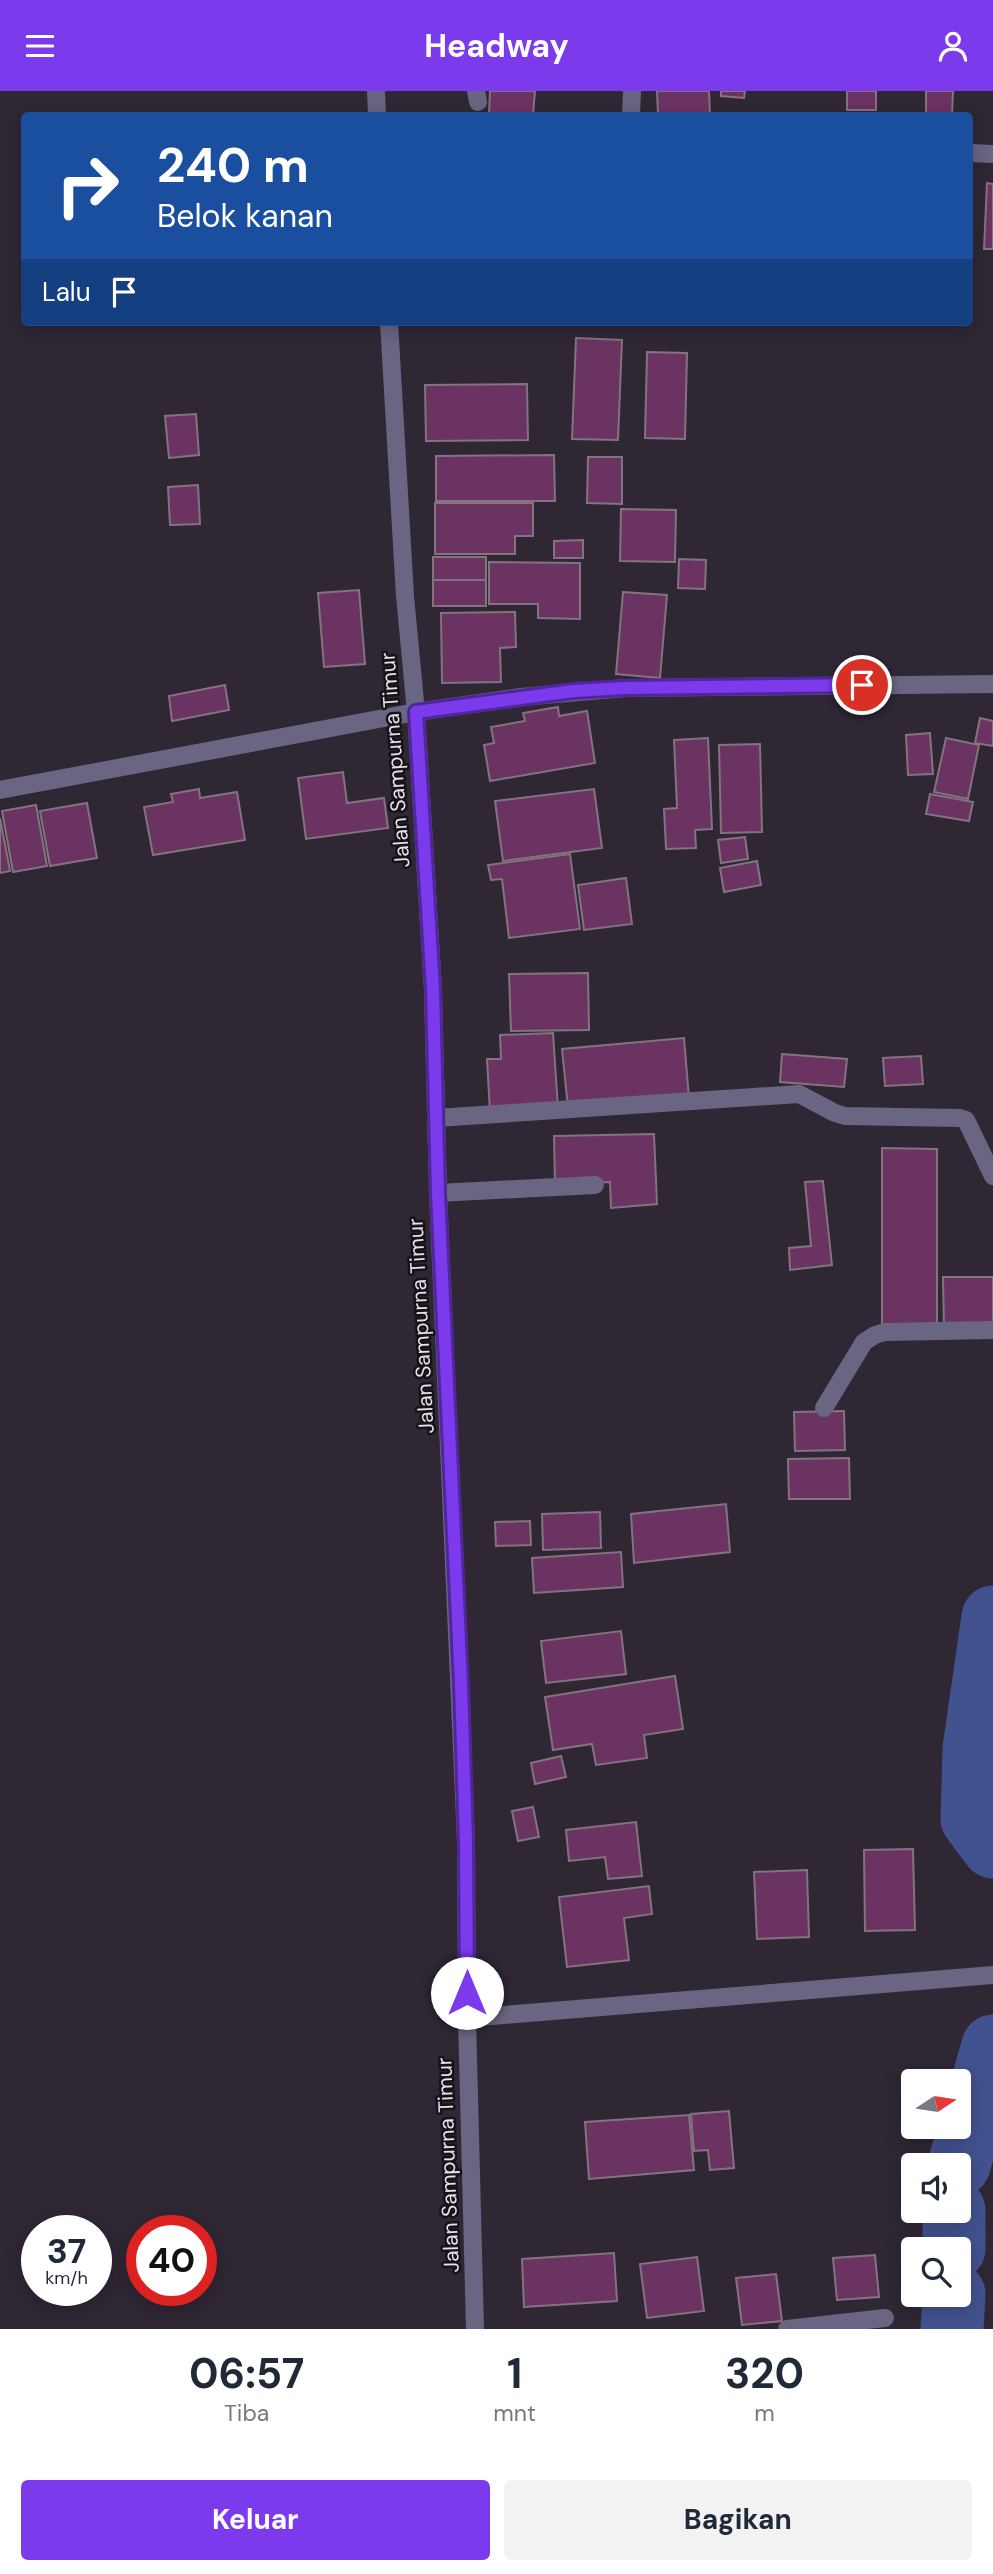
<!DOCTYPE html>
<html lang="id">
<style>
:root{--surface:#fff;--page:#f2f2f3;--text:#1f2937;--muted:#747a83;--accent:#7c3aed}
body{margin:0;font-family:"DM Sans",sans-serif;background:var(--page);color:var(--text);height:100vh;display:flex;flex-direction:column;font-size:26px;white-space:nowrap}
*{box-sizing:border-box;margin:0}
p{font-size:23px;color:var(--muted)}
.icon{flex:none;width:38px;height:38px;fill:none;stroke:currentColor;stroke-width:2;stroke-linecap:round;stroke-linejoin:round}
.map{position:relative;height:2238px;overflow:hidden}
.side{display:flex;flex-direction:column;background:var(--surface);flex:1}
.side>*{flex:none}
.top-card{position:absolute;left:21px;top:21px;width:952px;height:214px;border-radius:7px;box-shadow:0 4px 18px #0003;background:#1a4fa0;color:#fff;overflow:hidden}
.needle{width:46px;rotate:78deg}
.buttons{position:absolute;left:901px;top:1978px;display:grid;gap:14px}
.buttons a{display:grid;place-items:center;width:70px;height:70px;border-radius:7px;background:var(--surface);box-shadow:0 4px 18px #0003;font-size:35px}
.speed{position:absolute;left:21px;top:2124px;display:flex;gap:14px;font-size:35px;font-weight:700;text-align:center}
.speed>*{display:grid;place-content:center;width:91px;height:91px;border-radius:50%;background:var(--surface);box-shadow:0 4px 18px #0003;line-height:1}
.speed small{font-size:18px;font-weight:400}
.speed .limit{border:10px solid #d22;background:#fff;color:#111}
.pin{position:absolute;display:grid;place-items:center;width:60px;height:60px;color:#fff;margin:-30px;border:4px solid #fff;border-radius:50%;box-shadow:0 2px 7px #0007}
.me{position:absolute;width:77px;margin:-38px;rotate:0deg;stroke-linejoin:round;filter:drop-shadow(0 0 5px #0008)}
.turn{display:flex;align-items:center;gap:24px;height:147px;padding:0 21px;font-size:32px}
.turn .icon{width:91px;height:91px;stroke-width:2.5}
.turn b{display:block;font-size:49px;line-height:60px}
.then{display:flex;align-items:center;height:66px;padding:0 21px;background:#0003;gap:14px;font-size:26px}
.eta{display:flex;justify-content:space-evenly;align-items:center;height:119px;text-align:center}
.eta b{font-size:42px;font-weight:700;line-height:49px}
.primary-button{display:flex;gap:14px;margin-top:auto;padding:14px 21px}
.primary-button a{flex:1;height:80px;border-radius:7px;background:var(--accent);color:#fff;font-size:28px;font-weight:700;line-height:80px;text-align:center}
.primary-button a+a{background:var(--page);color:var(--text)}
header{display:flex;justify-content:space-between;align-items:center;height:91px;padding:0 21px;background:var(--accent);color:#fff;font-size:32px;font-weight:700}
.map>svg:first-child{display:block}
.lines{fill:none;stroke-linecap:round;stroke-linejoin:round}
.river{stroke:#42528f;stroke-width:63}
.building{fill:#6b3362;stroke:#83737f;stroke-width:2}
.service{stroke:#696582;stroke-width:18}
.minor{stroke:#696582;stroke-width:18}
.tertiary{stroke:#696582;stroke-width:18}
.route-casing{stroke:#51269a;stroke-width:18}
.route{stroke:#7c3aed;stroke-width:12}
.labels{text-anchor:middle;stroke-width:5;stroke-linejoin:round;paint-order:stroke}
.street-label{font-size:21px;fill:#e7e1ea;stroke:#151218}
</style>
<header><svg class="icon" aria-label="menu" viewBox="0 0 24 24"><path d="M4 6h16M4 12h16M4 18h16"/></svg>Headway<svg class="icon" aria-label="person" viewBox="0 0 24 24"><circle cx="12" cy="8" r="4"/><path d="M4 21q1-7 8-7t8 7"/></svg></header>
<div class="map">
<svg width="993" height="2238" viewBox="0 0 993 2238">
<rect width="100%" height="100%" fill="#2f2734"/>
<g class="lines">
<g class="river">
<path d="M993 1526 974 1658 972 1728 993 1756"/>
<path d="M959 2074 993 1955"/>
<path d="M954 2158V2119"/>
<path d="M952 2238 954 2203"/>
</g>
</g>
<g class="building">
<path d="M490 0H535L533 24H489Z"/>
<path d="M657 0H709L710 24H658Z"/>
<path d="M721 0H745L744 7 721 5Z"/>
<rect x="847" y="0" width="29" height="19"/>
<path d="M926 0H953L952 24H926Z"/>
<path d="M987 92 993 93V158H984Z"/>
<path d="M576 247 622 249 618 349 572 348Z"/>
<path d="M647 261 687 262 685 348 645 347Z"/>
<path d="M527 293 528 349 426 350 425 294Z"/>
<path d="M196 323 199 364 169 367 165 325Z"/>
<path d="M554 364 555 410H436V365Z"/>
<path d="M588 366H622V413L587 412Z"/>
<path d="M198 394 200 433 170 434 168 396Z"/>
<path d="M435 412H533V445H515V463H435Z"/>
<path d="M621 418 676 419 675 471 620 470Z"/>
<path d="M583 449V467H554V450Z"/>
<rect x="433" y="466" width="53" height="23"/>
<path d="M679 468 706 469 705 498 678 497Z"/>
<path d="M489 471 580 472V528L538 527V513H489Z"/>
<rect x="433" y="489" width="53" height="26"/>
<path d="M359 499 365 573 324 576 318 502Z"/>
<path d="M623 501 667 504 660 587 616 583Z"/>
<path d="M515 521 516 556 500 557 501 591 442 592 441 522Z"/>
<path d="M225 594 229 619 172 630 169 605Z"/>
<path d="M558 616 559 625 587 620 595 672 490 690 484 654 494 652 491 636 525 630 523 622Z"/>
<path d="M980 627 993 630V655L975 652Z"/>
<path d="M930 642 933 683 908 684 906 644Z"/>
<path d="M708 647 712 738 695 739 696 757 666 758 664 718 677 717 674 649Z"/>
<path d="M946 647 979 654 968 708 934 701Z"/>
<path d="M760 653 762 741 721 742 719 654Z"/>
<path d="M343 681 347 712 384 707 388 737 306 748 298 687Z"/>
<path d="M199 698 200 707 237 701 245 749 153 764 144 716 173 711 171 703Z"/>
<path d="M594 698 602 757 503 770 495 710Z"/>
<path d="M930 703 973 711 969 730 926 723Z"/>
<path d="M87 712 97 767 50 775 40 720Z"/>
<path d="M36 714 47 775 13 781 2 720Z"/>
<path d="M0 727 10 780 0 782Z"/>
<path d="M745 746 748 768 721 772 718 749Z"/>
<path d="M570 763 580 838 509 847 502 788 491 789 488 774Z"/>
<path d="M757 770 761 794 724 801 720 777Z"/>
<path d="M626 787 632 833 584 839 578 794Z"/>
<path d="M588 882 589 939 511 940 509 883Z"/>
<path d="M553 942 558 1018 490 1021 487 968H501L500 944Z"/>
<path d="M684 947 689 1007 568 1017 562 958Z"/>
<path d="M782 963 847 968 844 996 780 991Z"/>
<path d="M921 965 923 993 885 995 883 967Z"/>
<path d="M654 1043 657 1113 611 1117 610 1091 555 1093 554 1045Z"/>
<path d="M882 1057 937 1058V1236L882 1235Z"/>
<path d="M823 1090 832 1174 790 1179 789 1157 811 1155 805 1091Z"/>
<path d="M943 1186H993V1236L944 1237Z"/>
<path d="M844 1320 845 1359 795 1360 794 1321Z"/>
<path d="M849 1367 850 1408H789L788 1368Z"/>
<path d="M726 1413 730 1461 634 1472 631 1423Z"/>
<path d="M600 1421 601 1457 543 1459 542 1423Z"/>
<path d="M530 1430 531 1454 496 1455 495 1431Z"/>
<path d="M621 1461 623 1496 534 1502 532 1467Z"/>
<path d="M621 1540 626 1583 546 1592 541 1550Z"/>
<path d="M675 1585 683 1638 644 1644 647 1667 596 1674 592 1653 553 1659 545 1606Z"/>
<path d="M561 1665 566 1686 535 1693 531 1672Z"/>
<path d="M533 1716 539 1746 518 1750 512 1720Z"/>
<path d="M636 1731 642 1785 608 1788 605 1766 569 1770 566 1739Z"/>
<path d="M913 1758 915 1839 865 1840 864 1759Z"/>
<path d="M807 1779 809 1846 757 1848 754 1781Z"/>
<path d="M649 1795 652 1823 624 1827 629 1869 567 1876 559 1806Z"/>
<path d="M729 2020 734 2077 710 2079 708 2059 694 2060 691 2023Z"/>
<path d="M689 2024 694 2079 589 2088 585 2031Z"/>
<path d="M614 2162 617 2210 524 2216 522 2168Z"/>
<path d="M875 2164 879 2206 837 2209 833 2167Z"/>
<path d="M697 2166 704 2220 647 2227 640 2173Z"/>
<path d="M776 2183 782 2230 742 2234 736 2187Z"/>
</g>
<g class="lines">
<g class="service">
<path d="M476 0 478 11"/>
<path d="M438 1102 595 1094"/>
</g>
<g class="minor">
<path d="M631 24 632 0"/>
<path d="M970 62 993 63"/>
<path d="M0 699 416 621 521 606 625 597 993 593"/>
<path d="M436 1027 799 1003 835 1022 845 1025 960 1027 966 1029 993 1085"/>
<path d="M824 1317 864 1251 875 1244 885 1241 993 1239"/>
<path d="M467 1927 993 1884"/>
<path d="M787 2238 885 2227"/>
</g>
<g class="tertiary">
<path d="M376 0 377 24"/>
<path d="M389 231 405 505 416 621 433 899 438 1102 466 1751 467 1927 475 2238"/>
</g>
</g>
<g class="lines">
<defs>
<path id="route" d="M467 1902 466 1751 461 1593 438 1102 433 898 416 621 573 600 625 597 862 594"/>
</defs>
<use href="#route" class="route-casing"/>
<use href="#route" class="route"/>
</g>
<g class="labels">
<g class="street-label">
<text transform="translate(395 669) rotate(-94)" y="7">Jalan Sampurna Timur</text>
<text transform="translate(421 1235) rotate(-93)" y="7">Jalan Sampurna Timur</text>
<text transform="translate(448 2074) rotate(-92)" y="7">Jalan Sampurna Timur</text>
</g>
</g>
</svg>
<div class="buttons">
<a><svg class="needle" viewBox="-14 -14 28 28"><path d="M0-13l5 13h-10z" fill="#e53935"/><path d="M0 13l5-13h-10z" fill="#747a83"/></svg></a>
<a><svg class="icon" aria-label="sound" viewBox="0 0 24 24"><path d="M4 9h4l5-4v14l-5-4H4zM17 9q2 3 0 6"/></svg></a>
<a><svg class="icon" aria-label="search" viewBox="0 0 24 24"><circle cx="10" cy="10" r="6"/><path d="M15 15l6 6"/></svg></a>
</div>
<div class="speed"><div>37<small>km/h</small></div><div class="limit">40</div></div>
<div class="pin" style="left:862px;top:594px;background:#d93025"><svg class="icon" aria-label="arrive" viewBox="0 0 24 24"><path d="M6 21V4h12l-3 4 3 4H6"/></svg></div>
<svg class="me" style="left:467px;top:1902px" viewBox="-20 -20 40 40"><circle r="19" fill="#fff"/><path d="M0-13L10 11 0 6-10 11z" fill="#7c3aed"/></svg>
<div class="top-card">
<div class="turn"><svg class="icon" aria-label="right" viewBox="0 0 24 24"><path d="M7 20v-9h11M14 6l5 5-5 5"/></svg><div><b>240 m</b>Belok kanan</div></div>
<div class="then">Lalu<svg class="icon" aria-label="arrive" viewBox="0 0 24 24"><path d="M6 21V4h12l-3 4 3 4H6"/></svg></div>
</div>
</div>
<section class="side">
<div class="eta">
<div><b>06:57</b><p>Tiba</p></div>
<div><b>1</b><p>mnt</p></div>
<div><b>320</b><p>m</p></div>
</div>
<div class="primary-button"><a>Keluar</a><a>Bagikan</a></div>
</section>
